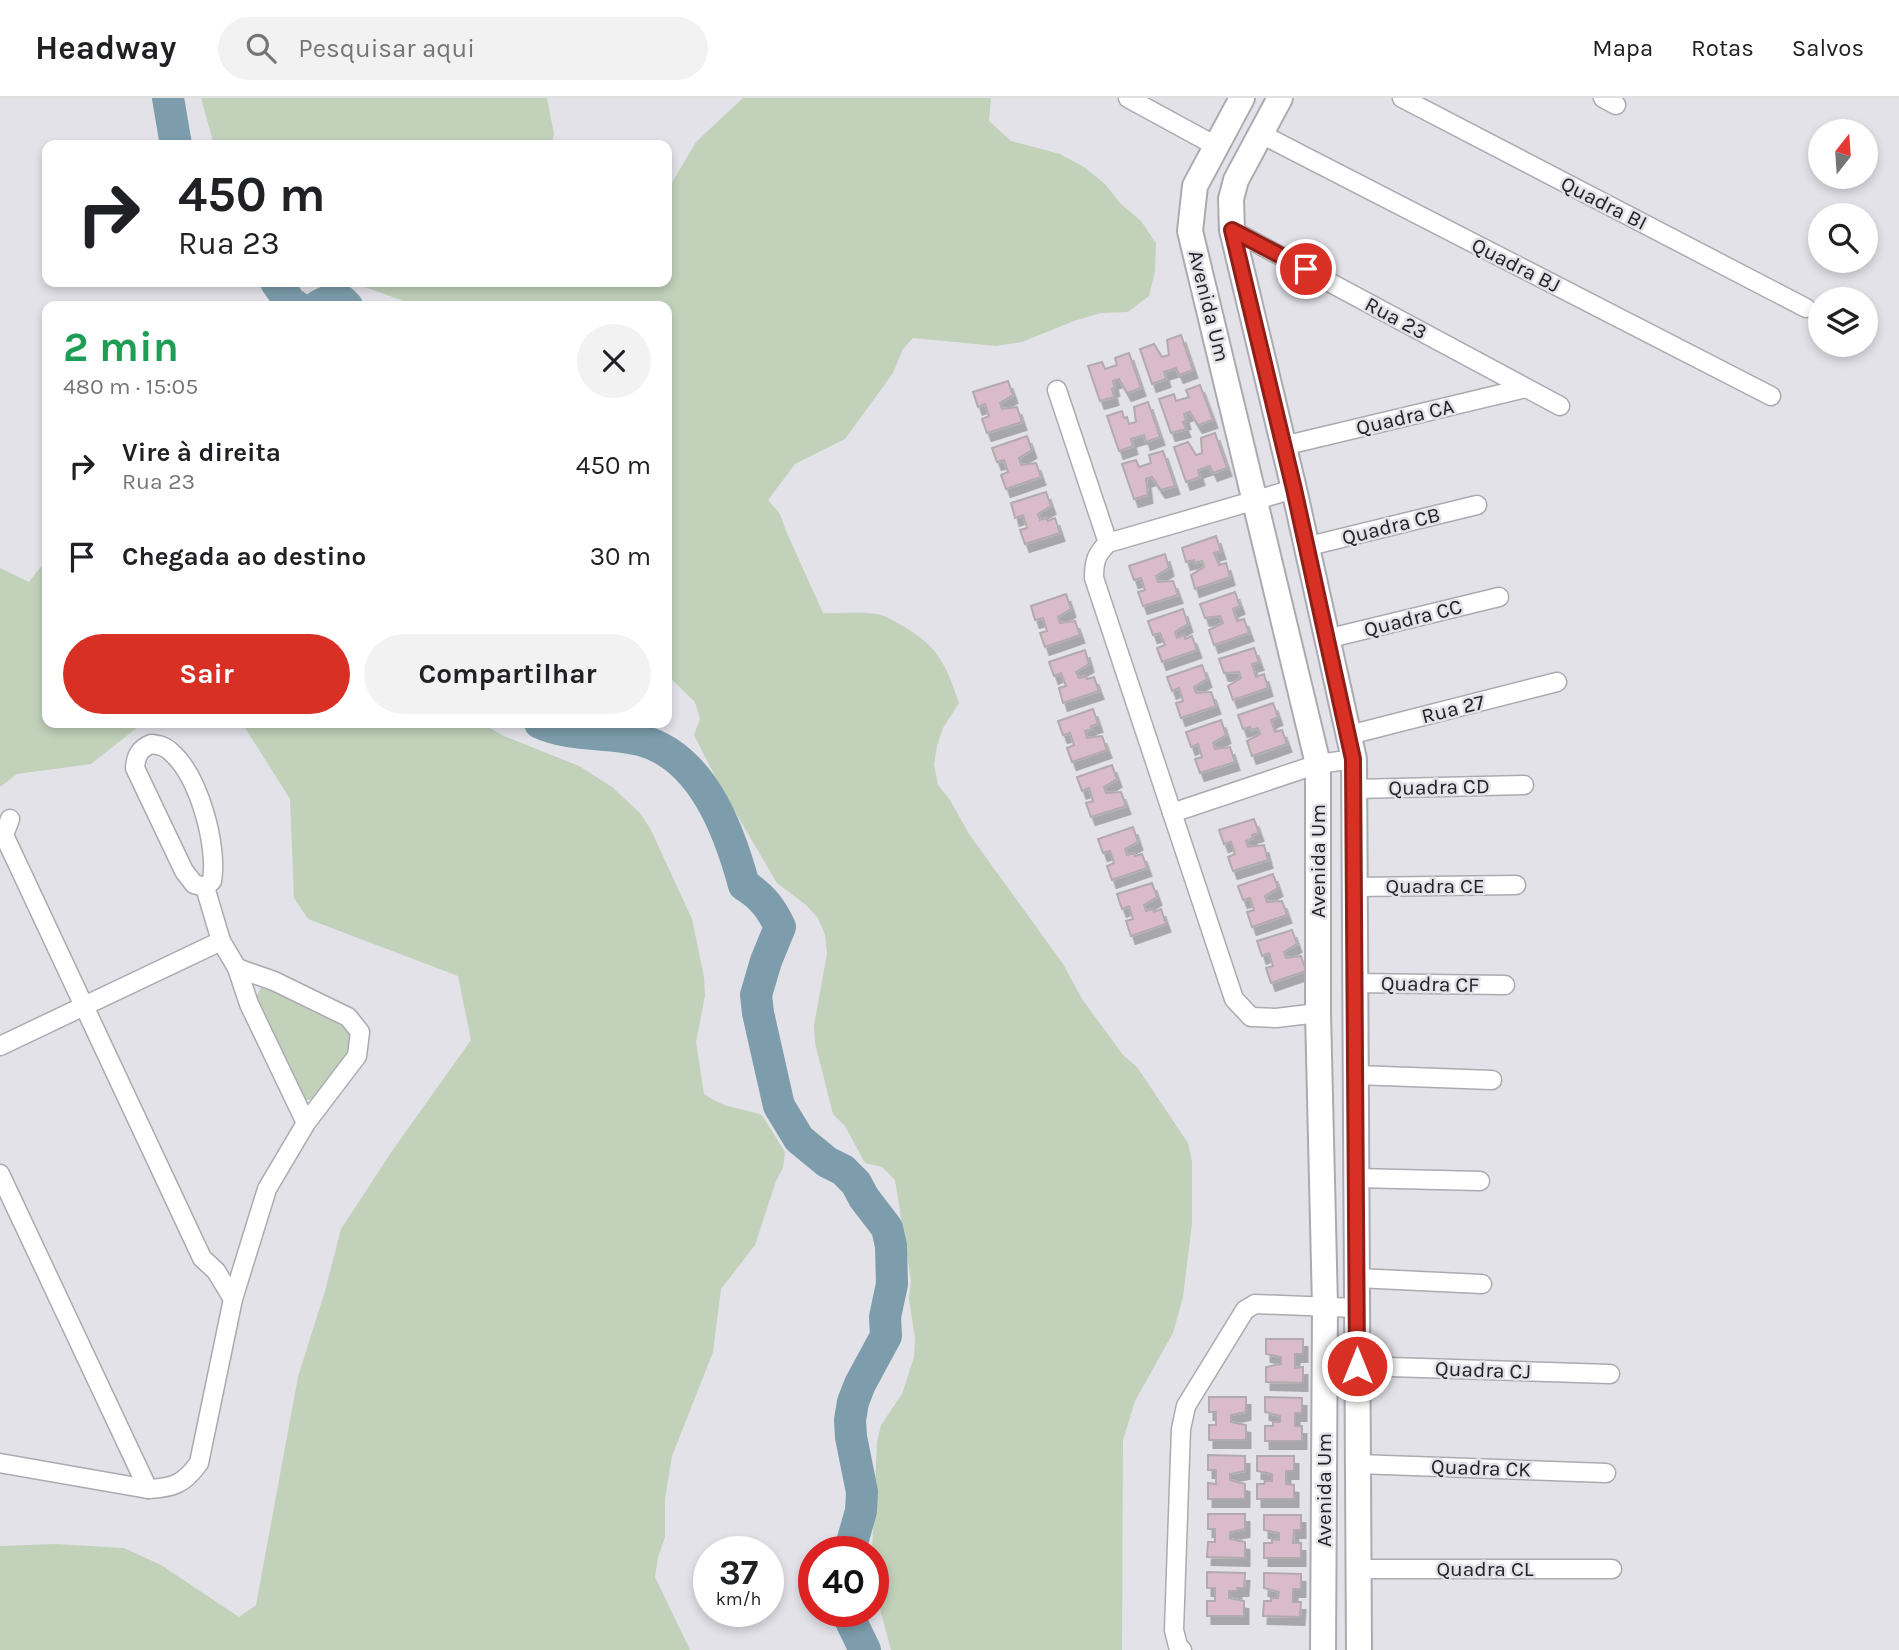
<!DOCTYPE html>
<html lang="pt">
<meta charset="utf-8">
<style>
:root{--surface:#fff;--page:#f2f2f2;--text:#202124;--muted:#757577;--line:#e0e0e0;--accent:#d93025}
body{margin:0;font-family:Karla,sans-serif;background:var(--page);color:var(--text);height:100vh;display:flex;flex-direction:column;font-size:26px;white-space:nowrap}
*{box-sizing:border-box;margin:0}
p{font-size:23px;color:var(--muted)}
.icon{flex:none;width:38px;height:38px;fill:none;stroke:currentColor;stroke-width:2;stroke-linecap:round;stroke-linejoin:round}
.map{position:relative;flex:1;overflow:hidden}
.details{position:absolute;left:42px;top:203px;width:630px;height:427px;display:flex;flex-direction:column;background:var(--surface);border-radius:14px;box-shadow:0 4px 10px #0003}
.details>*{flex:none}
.top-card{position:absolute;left:42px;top:42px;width:630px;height:147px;border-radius:14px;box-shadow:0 4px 10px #0003;background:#fff;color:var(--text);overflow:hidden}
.needle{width:46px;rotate:17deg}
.buttons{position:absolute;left:1808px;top:21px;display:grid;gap:14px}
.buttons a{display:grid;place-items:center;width:70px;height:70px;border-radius:50%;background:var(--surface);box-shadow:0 4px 10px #0003;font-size:35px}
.speed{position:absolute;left:693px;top:1438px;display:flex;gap:14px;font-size:35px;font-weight:700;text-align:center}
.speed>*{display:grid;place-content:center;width:91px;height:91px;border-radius:50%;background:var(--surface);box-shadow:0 4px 10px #0003;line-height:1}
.speed small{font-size:18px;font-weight:400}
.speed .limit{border:10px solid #d22;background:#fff;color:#111}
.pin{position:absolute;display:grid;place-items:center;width:60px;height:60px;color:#fff;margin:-30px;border:4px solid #fff;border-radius:50%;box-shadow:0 2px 7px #0007}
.me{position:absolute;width:77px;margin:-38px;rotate:0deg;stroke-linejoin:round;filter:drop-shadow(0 0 5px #0008)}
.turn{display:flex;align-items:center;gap:24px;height:147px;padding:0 21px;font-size:32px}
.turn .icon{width:91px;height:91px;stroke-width:2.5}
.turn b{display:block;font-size:49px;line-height:60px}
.round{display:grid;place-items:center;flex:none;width:74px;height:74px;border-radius:37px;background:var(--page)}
.headline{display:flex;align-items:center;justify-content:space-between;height:119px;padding:0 21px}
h1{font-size:42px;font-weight:700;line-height:52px;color:#1e9e55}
.button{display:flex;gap:14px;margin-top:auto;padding:14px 21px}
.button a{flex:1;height:80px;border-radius:42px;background:var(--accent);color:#fff;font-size:28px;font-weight:700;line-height:80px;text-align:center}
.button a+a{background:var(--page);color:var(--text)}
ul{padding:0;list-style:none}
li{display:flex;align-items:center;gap:21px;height:91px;padding:0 21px}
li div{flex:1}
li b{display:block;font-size:26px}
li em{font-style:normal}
header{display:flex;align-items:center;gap:42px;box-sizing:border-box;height:98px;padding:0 35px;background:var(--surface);border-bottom:2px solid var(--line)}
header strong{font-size:33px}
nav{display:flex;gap:38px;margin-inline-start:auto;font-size:24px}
.search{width:490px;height:63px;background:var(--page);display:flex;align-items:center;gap:18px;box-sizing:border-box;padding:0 24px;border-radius:38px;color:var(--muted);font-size:26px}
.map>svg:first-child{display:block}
.green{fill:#c1d1ba}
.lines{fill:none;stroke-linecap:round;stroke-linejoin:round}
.river{stroke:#7d9dac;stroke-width:32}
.building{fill:#dabbcb;stroke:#b1aaae;stroke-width:2;filter:url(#shadow)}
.street-casing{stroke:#acaab1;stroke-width:21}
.secondary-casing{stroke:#acaab1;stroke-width:28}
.street{stroke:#fff;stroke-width:18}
.secondary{stroke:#fff;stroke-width:24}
.route-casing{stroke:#8d1f18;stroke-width:18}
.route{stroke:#d93025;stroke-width:12}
.labels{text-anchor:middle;stroke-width:5;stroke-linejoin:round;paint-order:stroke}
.street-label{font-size:21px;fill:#232225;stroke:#e3e2e9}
</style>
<header>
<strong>Headway</strong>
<div class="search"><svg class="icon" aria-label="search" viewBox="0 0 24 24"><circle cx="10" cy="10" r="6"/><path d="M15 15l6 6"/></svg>Pesquisar aqui</div>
<nav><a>Mapa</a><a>Rotas</a><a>Salvos</a></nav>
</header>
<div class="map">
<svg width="1899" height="1552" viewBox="0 0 1899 1552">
<defs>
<filter id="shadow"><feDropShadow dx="4.5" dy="8" stdDeviation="0" flood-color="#0004"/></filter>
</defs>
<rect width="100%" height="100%" fill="#e3e2e9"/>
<g class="green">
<path d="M201 0H547L554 36 552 47H214Z"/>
<path d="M743 0H991L989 23 1011 43 1060 56 1084 69 1105 86 1120 105 1141 123 1156 145 1155 173 1149 198 1128 214 1101 215 1074 223 1022 244 996 248 913 240 903 251 893 275 845 341 795 366 768 402 780 416 786 433 823 515C843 516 865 512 884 518 890 520 897 525 903 528 939 549 946 567 959 605L943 630 937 648 934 667 938 687 950 702 969 736 1063 866 1082 901 1123 957 1137 969 1188 1045 1192 1064V1126L1183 1199 1173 1235 1135 1303 1123 1342 1122 1552H891L873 1485 872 1454 877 1344 881 1327 902 1296 914 1259 915 1241 909 1201 911 1182 895 1082 882 1069 865 1065 845 1028 833 1016 815 945 814 927 827 856 825 837 818 820 806 807 777 785 720 688 694 637 700 621 695 604 667 577V208H417L365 189 359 184H667V93L696 44Z"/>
<path d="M47 461V625H143L91 666 17 676 0 689V470L29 484Z"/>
<path d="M242 625H481L504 638 579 668 612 689 640 715 651 732 692 821 704 879 705 898 696 944 704 996C726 1011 738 1009 762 1017L785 1054 783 1070 776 1083 755 1147 721 1191 713 1254 672 1358 665 1401V1439L658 1459 655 1479 690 1552H0V1448L56 1446 124 1450 161 1467 239 1519 256 1507 298 1279 325 1193 341 1131 392 1053 471 942 458 878 308 821 294 800 290 701Z"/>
<path d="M267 888 343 923 351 931V952L315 1001 307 1002 299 998 255 901 261 890Z"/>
</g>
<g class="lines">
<g class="river">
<path d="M168 0 176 47"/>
<path d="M276 184 292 207 296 208"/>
<path d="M318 208 328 203H342L347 208"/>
<path d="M540 625C571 639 607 634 640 642 702 658 729 732 744 787 762 798 771 810 780 829L766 863 756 897 758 915 779 1008 799 1041 827 1064 843 1072 856 1085 864 1100 887 1130 891 1148 892 1186 885 1219 886 1238 860 1286 853 1304 850 1322 851 1339 862 1394 861 1413 851 1448 854 1454"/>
<path d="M849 1514 848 1517 865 1552"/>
</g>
</g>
<g class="building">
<path d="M1181 237 1193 272 1179 277 1176 270 1164 274 1166 281 1152 286 1140 251 1154 246 1162 259 1169 257 1167 242Z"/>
<path d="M1129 255 1141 290 1127 295 1119 281 1113 283 1115 290 1112 291 1114 299 1100 303 1088 268 1102 264 1105 271 1117 267 1115 260Z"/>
<path d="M1008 283 1013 297 1000 305 1002 311 1017 309 1022 324 987 335 982 321 989 318 985 306 978 309 973 294Z"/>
<path d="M1200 287 1213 322 1198 327 1190 314 1184 316 1186 323 1183 324 1186 331 1171 335 1159 301 1174 296 1176 303 1189 299 1186 292Z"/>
<path d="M1148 304 1160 339 1146 344 1144 337 1131 341 1133 348 1119 353 1107 318 1122 313 1124 320 1127 319 1129 326 1136 324 1134 309Z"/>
<path d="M1215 335 1227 370 1213 375 1210 368 1198 372 1200 379 1186 384 1174 349 1188 344 1196 357 1202 355 1201 340Z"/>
<path d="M1027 338 1032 352 1019 360 1021 367 1036 365 1041 379 1006 391 1001 377 1008 374 1004 362 997 364 992 350Z"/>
<path d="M1163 353 1175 388 1161 392 1152 379 1146 381 1148 397 1134 401 1122 366 1136 362 1139 369 1151 365 1149 357Z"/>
<path d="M1046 394 1051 408 1038 416 1040 422 1046 420 1048 423 1055 420 1060 435 1025 446 1020 432 1027 430 1023 417 1015 420 1011 405Z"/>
<path d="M1216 438 1221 453 1214 455 1219 467 1226 465 1230 479 1195 491 1191 477 1204 469 1202 463 1194 465V462L1186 464 1182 450Z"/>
<path d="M1165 456 1169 470 1156 478 1158 484 1173 483 1178 497 1143 508 1138 494 1145 492 1141 480 1134 482 1129 468Z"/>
<path d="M1235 494 1240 508 1233 511 1237 523 1244 521 1249 535 1214 547 1209 532 1223 525 1220 518 1205 520 1200 506Z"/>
<path d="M1066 496 1071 511 1058 519 1060 525 1075 523 1080 537 1045 549 1040 535 1047 533 1043 520 1035 522 1031 508Z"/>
<path d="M1183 511 1188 526 1175 534 1177 540 1184 537 1185 541 1192 538 1197 552 1162 564 1157 550 1165 547 1160 535 1153 537 1148 523Z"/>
<path d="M1254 550 1259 564 1252 566 1256 579 1264 576 1268 590 1233 602 1228 588 1241 580 1239 574 1224 575 1219 561Z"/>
<path d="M1085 552 1089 566 1076 574 1079 580 1086 578 1087 581 1094 579 1099 593 1063 605 1059 590 1066 588 1061 575 1054 578 1049 564Z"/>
<path d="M1202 567 1207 581 1194 589 1196 595 1211 594 1216 608 1181 620 1176 605 1183 603 1179 590 1172 593 1167 579Z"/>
<path d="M1273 605 1278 619 1271 622 1275 634 1282 632 1287 646 1252 658 1247 643 1260 636 1258 630 1251 632 1250 629 1243 631 1238 617Z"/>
<path d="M1093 611 1098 626 1091 628 1092 631 1085 633 1087 640 1102 638 1107 652 1072 664 1067 650 1074 647 1070 635 1063 637 1058 623Z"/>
<path d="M1221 622 1226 637 1213 645 1215 651 1230 649 1235 664 1200 675 1195 661 1202 659 1198 646 1191 649 1186 634Z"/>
<path d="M1112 667 1117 681 1104 689 1106 695 1121 694 1126 708 1091 719 1086 705 1093 703 1089 690 1082 693 1077 679Z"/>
<path d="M1254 721 1259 735 1252 737 1253 740 1246 743 1248 749 1264 747 1268 762 1233 773 1228 759 1235 756 1231 744 1224 746 1219 732Z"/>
<path d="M1133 729 1138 744 1125 751 1127 757 1134 755 1135 758 1142 756 1147 770 1112 782 1107 768 1114 765 1110 753 1103 755 1098 741Z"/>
<path d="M1273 776 1278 790 1265 798 1267 804 1282 803 1287 817 1252 829 1247 814 1254 812 1250 800 1243 802 1238 788Z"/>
<path d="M1152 785 1157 799 1144 807 1146 813 1153 811 1154 814 1161 811 1166 826 1131 838 1126 823 1133 821 1129 808 1122 811 1117 796Z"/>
<path d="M1292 832 1297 846 1284 854 1286 860 1301 858 1306 873 1271 885 1266 870 1273 868 1269 855 1262 858 1257 843Z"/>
<path d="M1266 1241H1303V1256H1295V1270L1303 1269V1285L1266 1284V1269L1281 1266V1259L1266 1256Z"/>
<path d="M1209 1299H1246V1314L1231 1317V1324L1246 1327V1342H1209V1327H1216V1314H1209Z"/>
<path d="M1265 1299 1302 1300V1315H1295V1328H1302V1343H1265V1328H1273V1324H1280V1318L1265 1314Z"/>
<path d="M1208 1357 1245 1358V1373L1230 1376V1382L1245 1386V1401H1208V1385L1216 1386V1372H1208Z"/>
<path d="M1257 1358H1294V1373H1286V1386L1294 1387V1401H1257V1386H1264L1265 1383H1272V1376L1257 1373Z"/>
<path d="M1208 1416H1245V1431L1230 1434V1441L1245 1444V1460L1207 1459 1208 1444H1215V1431H1208Z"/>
<path d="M1264 1417H1301V1432H1294L1293 1445H1301V1460H1264V1445H1272V1441L1279 1442V1435L1264 1432Z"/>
<path d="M1207 1474 1245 1475 1244 1490H1237V1493H1229V1500L1244 1503V1518H1207V1503H1215V1490H1207Z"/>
<path d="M1264 1475 1301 1476V1491H1293V1504H1301L1300 1519 1263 1518 1264 1503H1271V1500H1278L1279 1494 1264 1490Z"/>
</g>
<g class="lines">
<defs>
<g id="street">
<path d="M1128 0 1216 48"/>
<path d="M1402 0 1806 210"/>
<path d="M1603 0 1616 7"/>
<path d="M1261 36 1771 298"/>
<path d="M1232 132 1560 308"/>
<path d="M1057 292 1108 445"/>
<path d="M1283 348 1526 290"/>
<path d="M1294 391 1108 445C1096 456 1094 464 1094 480L1234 901 1251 919 1276 920 1318 915"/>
<path d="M1305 449 1477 407"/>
<path d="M1326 541 1499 499"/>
<path d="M1349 637 1557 584"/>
<path d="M151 646C159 647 165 648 171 654 199 678 218 748 212 783L205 789 194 786 184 773 135 670C136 658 139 651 151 646Z"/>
<path d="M1355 691 1524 687"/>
<path d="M1172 715 1318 666 1354 661"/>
<path d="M10 721 4 737 202 1160 216 1173 233 1201"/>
<path d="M205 789 221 843 237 870 249 906 306 1025"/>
<path d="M1355 789 1516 787"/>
<path d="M1355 885 1505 887"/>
<path d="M0 948 221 843"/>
<path d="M1356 977 1492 982"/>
<path d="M0 1076 148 1391"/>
<path d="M1356 1080 1480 1083"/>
<path d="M1357 1180 1482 1186"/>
<path d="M1357 1268 1610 1276"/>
<path d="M0 1365 148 1391C173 1390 184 1386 199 1365L233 1201 267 1091 306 1025 357 958 360 934 348 919 274 883 237 870"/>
<path d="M1357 1366 1606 1375"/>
<path d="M1358 1471H1612"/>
<path d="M1182 1552 1178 1548 1174 1532 1181 1331 1186 1308 1245 1212 1255 1206 1356 1210"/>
</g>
<g id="secondary">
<path d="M1242 0 1195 88 1190 133 1318 666V915L1325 1209 1323 1552"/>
<path d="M1280 0 1236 82 1231 101 1232 132 1294 391 1354 661 1359 1552"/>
</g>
</defs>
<use href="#street" class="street-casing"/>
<use href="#secondary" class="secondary-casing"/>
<use href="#street" class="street"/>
<use href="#secondary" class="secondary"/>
</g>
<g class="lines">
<defs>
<path id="route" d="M1306 171 1232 132 1294 391 1353 661 1357 1268"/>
</defs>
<use href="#route" class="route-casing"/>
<use href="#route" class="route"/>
</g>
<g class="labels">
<g class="street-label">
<text transform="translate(1604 105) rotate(27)" y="7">Quadra BI</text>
<text transform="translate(1516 167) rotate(27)" y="7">Quadra BJ</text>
<text transform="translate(1209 208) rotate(76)" y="7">Avenida Um</text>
<text transform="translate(1396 220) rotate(28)" y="7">Rua 23</text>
<text transform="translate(1405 319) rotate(-13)" y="7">Quadra CA</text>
<text transform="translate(1391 428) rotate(-14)" y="7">Quadra CB</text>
<text transform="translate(1413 520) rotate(-14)" y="7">Quadra CC</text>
<text transform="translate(1453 611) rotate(-14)" y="7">Rua 27</text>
<text transform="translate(1439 689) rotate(-1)" y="7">Quadra CD</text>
<text transform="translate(1318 763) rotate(-90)" y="7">Avenida Um</text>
<text x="1435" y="795">Quadra CE</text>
<text transform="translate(1430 886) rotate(1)" y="7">Quadra CF</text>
<text transform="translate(1483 1272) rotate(2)" y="7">Quadra CJ</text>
<text transform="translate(1481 1370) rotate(2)" y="7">Quadra CK</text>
<text transform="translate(1324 1392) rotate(-90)" y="7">Avenida Um</text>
<text x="1485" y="1478">Quadra CL</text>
</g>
</g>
</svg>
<div class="buttons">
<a><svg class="needle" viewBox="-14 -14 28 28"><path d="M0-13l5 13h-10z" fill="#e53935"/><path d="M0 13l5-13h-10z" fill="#757577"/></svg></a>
<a><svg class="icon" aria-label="search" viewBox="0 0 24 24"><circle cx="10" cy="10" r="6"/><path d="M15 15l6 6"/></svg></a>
<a><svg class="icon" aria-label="layers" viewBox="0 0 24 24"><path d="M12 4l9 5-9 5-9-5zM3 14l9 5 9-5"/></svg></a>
</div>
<div class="speed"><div>37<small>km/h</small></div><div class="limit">40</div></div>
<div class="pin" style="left:1306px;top:171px;background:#d93025"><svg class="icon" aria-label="arrive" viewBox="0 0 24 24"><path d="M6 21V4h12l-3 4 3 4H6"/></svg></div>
<svg class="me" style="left:1357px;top:1268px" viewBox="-20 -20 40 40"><circle r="17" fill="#d93025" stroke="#fff" stroke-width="3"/><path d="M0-11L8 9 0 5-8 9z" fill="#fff"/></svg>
<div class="top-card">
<div class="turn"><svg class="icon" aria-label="right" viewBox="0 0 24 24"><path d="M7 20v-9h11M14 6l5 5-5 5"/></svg><div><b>450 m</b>Rua 23</div></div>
</div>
<section class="details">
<div class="headline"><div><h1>2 min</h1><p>480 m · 15:05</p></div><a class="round"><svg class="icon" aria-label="close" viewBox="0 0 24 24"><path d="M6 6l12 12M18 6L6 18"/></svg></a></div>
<ul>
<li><svg class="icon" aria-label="right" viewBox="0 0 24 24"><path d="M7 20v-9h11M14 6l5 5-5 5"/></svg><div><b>Vire à direita</b><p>Rua 23</p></div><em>450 m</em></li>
<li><svg class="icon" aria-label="arrive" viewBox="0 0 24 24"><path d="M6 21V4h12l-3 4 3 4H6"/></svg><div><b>Chegada ao destino</b></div><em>30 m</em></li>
</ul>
<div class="button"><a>Sair</a><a>Compartilhar</a></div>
</section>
</div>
